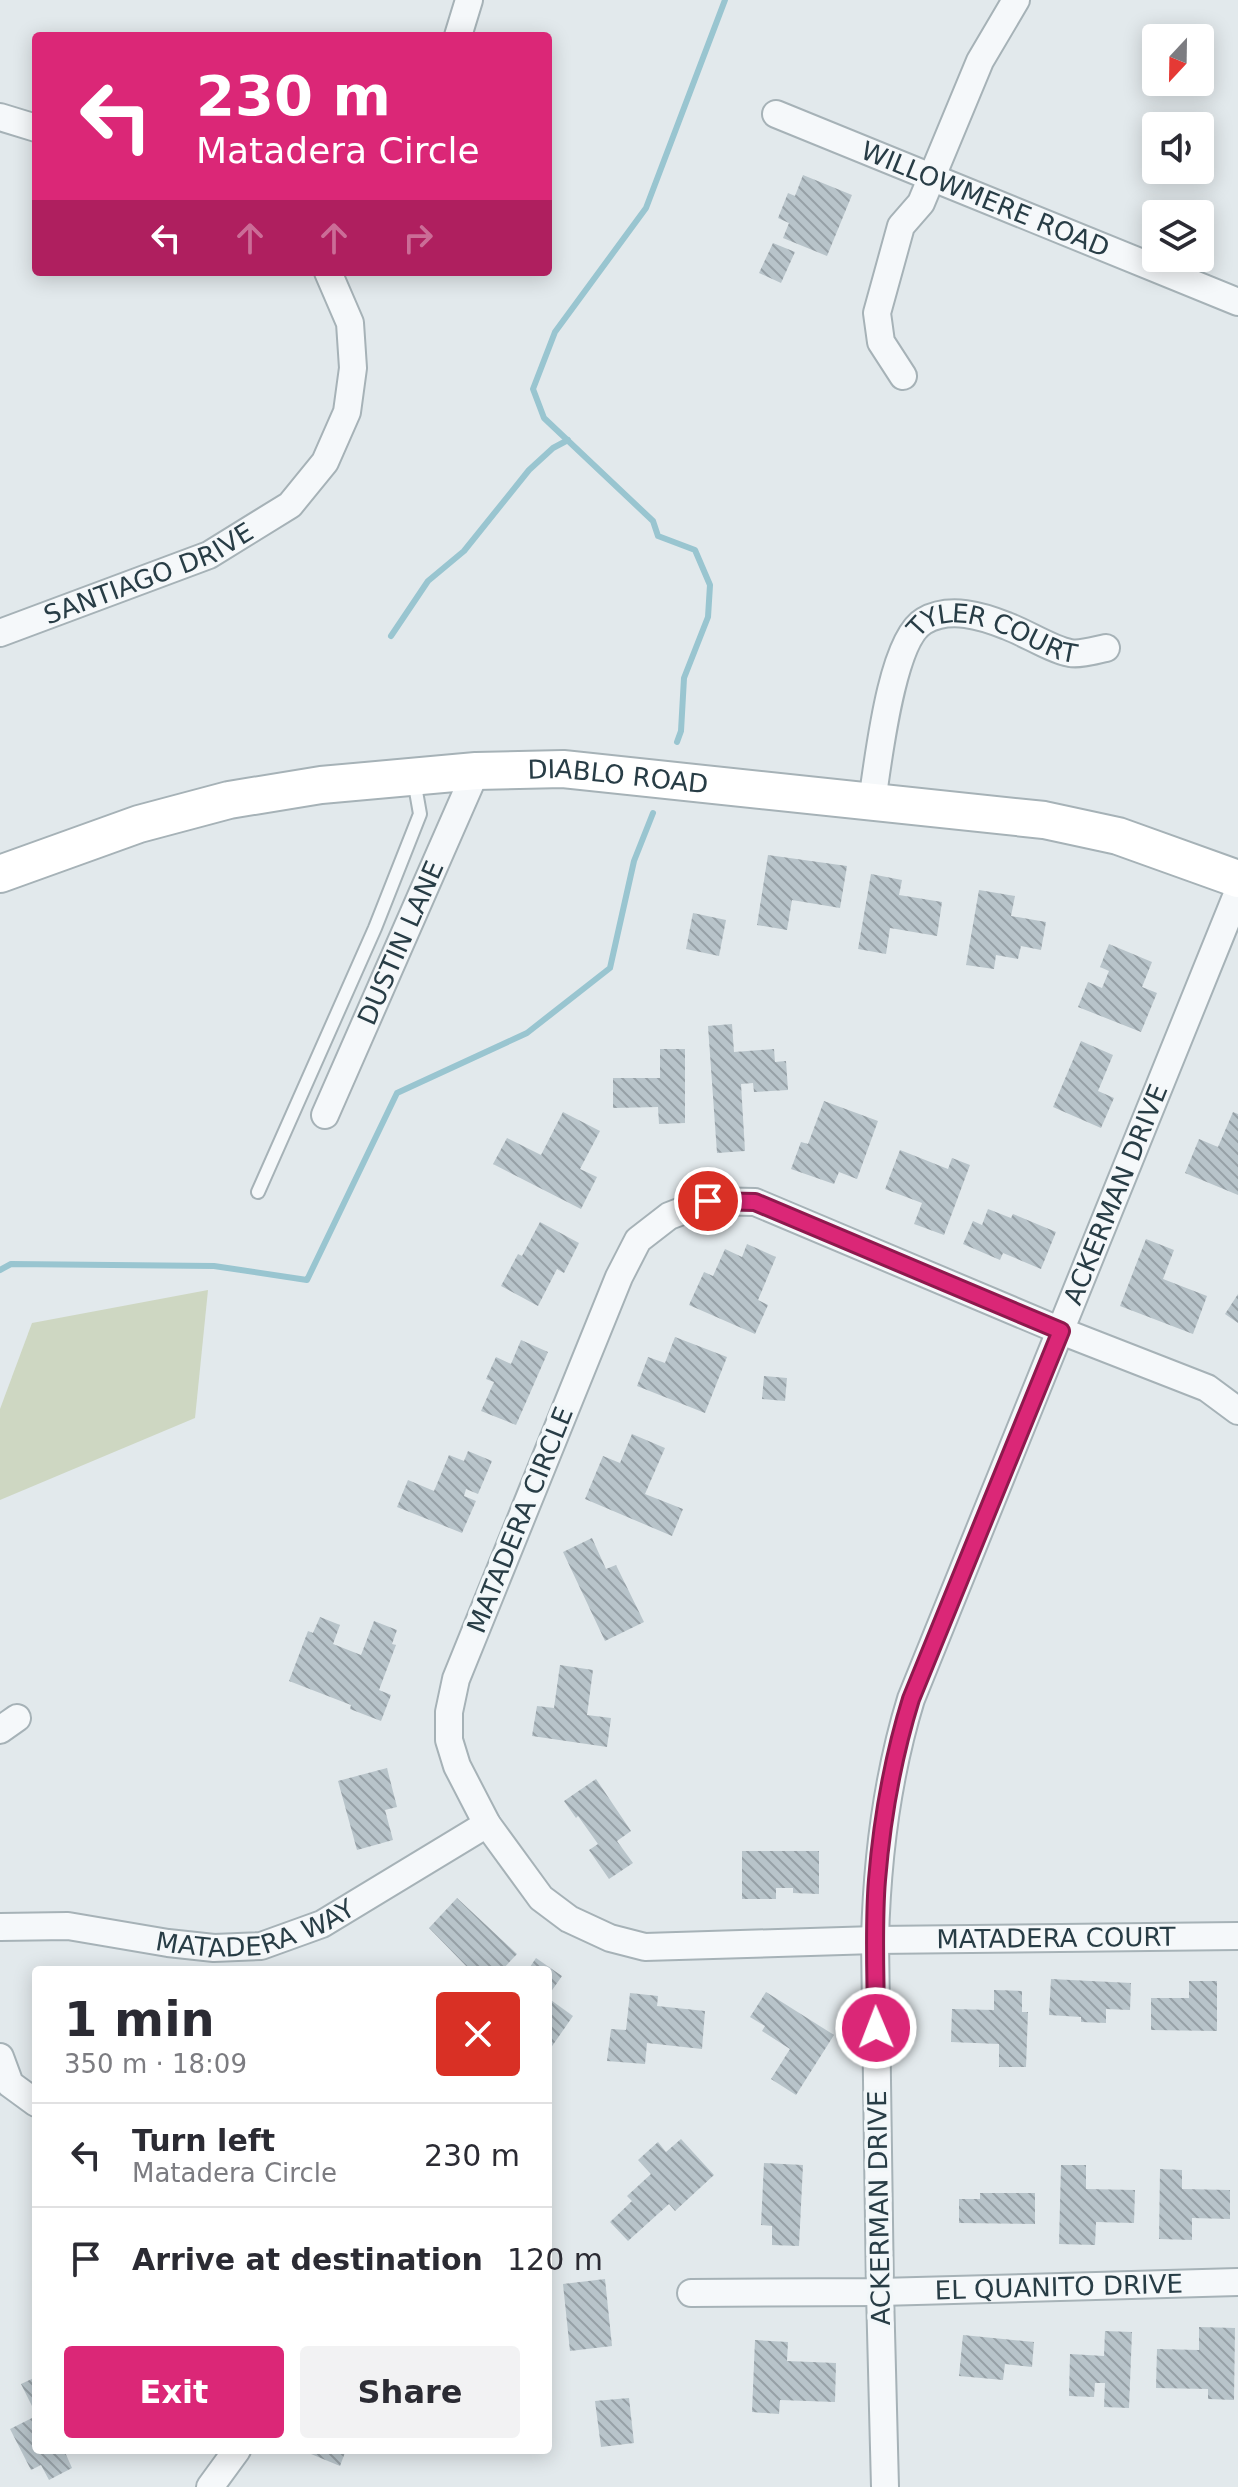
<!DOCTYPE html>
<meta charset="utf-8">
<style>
:root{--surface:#fff;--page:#f2f2f3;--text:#2b2b33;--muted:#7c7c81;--line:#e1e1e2;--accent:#db2777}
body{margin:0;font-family:"DejaVu Sans",sans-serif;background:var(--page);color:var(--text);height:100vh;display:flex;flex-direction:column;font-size:30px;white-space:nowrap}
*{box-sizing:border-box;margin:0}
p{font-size:26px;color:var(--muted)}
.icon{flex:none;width:44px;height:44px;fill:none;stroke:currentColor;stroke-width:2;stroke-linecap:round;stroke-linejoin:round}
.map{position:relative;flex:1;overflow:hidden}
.side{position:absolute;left:32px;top:1966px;width:520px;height:488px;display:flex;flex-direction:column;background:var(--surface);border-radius:8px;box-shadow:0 4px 20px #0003}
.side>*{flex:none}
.banner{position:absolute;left:32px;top:32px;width:520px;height:244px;border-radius:8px;box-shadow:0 4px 20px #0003;background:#db2777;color:#fff;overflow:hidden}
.needle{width:52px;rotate:202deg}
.tools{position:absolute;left:1142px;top:24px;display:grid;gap:16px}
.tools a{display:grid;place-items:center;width:72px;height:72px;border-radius:8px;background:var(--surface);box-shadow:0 4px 20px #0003;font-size:40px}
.pin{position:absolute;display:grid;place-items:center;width:68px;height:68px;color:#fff;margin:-34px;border:4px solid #fff;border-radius:50%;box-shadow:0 2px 8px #0007}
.me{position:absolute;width:88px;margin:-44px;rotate:359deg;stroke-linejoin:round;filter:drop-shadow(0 0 6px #0008)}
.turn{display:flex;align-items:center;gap:28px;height:168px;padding:0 32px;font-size:36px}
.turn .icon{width:104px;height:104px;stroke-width:2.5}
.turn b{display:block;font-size:56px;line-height:68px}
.lanes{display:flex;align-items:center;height:76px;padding:0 32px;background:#0003;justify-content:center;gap:40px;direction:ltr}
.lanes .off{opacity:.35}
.round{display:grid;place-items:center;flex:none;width:84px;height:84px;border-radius:8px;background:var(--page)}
.head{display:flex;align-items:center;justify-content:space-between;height:136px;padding:0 32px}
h1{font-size:48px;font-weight:800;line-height:60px}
.primary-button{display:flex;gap:16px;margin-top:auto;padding:16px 32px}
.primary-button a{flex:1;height:92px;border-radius:8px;background:var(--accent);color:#fff;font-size:32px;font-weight:800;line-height:92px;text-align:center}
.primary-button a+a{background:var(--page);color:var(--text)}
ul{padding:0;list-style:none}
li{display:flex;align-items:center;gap:24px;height:104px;padding:0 32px;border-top:2px solid var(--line)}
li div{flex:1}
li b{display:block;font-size:30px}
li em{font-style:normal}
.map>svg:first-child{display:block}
.green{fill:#ced7c2}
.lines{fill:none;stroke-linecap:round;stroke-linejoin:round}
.stream{stroke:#99c5d0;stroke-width:6}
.building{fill:url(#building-back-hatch)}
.lane-casing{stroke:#a6b2b7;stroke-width:16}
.street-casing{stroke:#a6b2b7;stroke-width:30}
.secondary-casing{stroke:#a6b2b7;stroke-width:40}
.lane{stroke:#f5f8fa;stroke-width:12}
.street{stroke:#f5f8fa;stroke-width:26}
.secondary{stroke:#fff;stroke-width:36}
.route-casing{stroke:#8e194d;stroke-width:20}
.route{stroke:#db2777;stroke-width:14}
.labels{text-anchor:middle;stroke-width:7;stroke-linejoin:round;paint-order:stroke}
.street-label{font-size:26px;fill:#283d46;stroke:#f2f7f9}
</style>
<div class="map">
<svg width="1238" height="2487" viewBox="0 0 1238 2487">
<defs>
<pattern id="building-back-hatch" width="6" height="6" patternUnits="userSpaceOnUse" patternTransform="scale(2)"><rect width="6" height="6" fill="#b8c4ca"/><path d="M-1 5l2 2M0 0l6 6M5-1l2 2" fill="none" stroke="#96a0a6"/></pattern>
</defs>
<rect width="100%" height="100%" fill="#e2e9ec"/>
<path class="green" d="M208 1290 195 1418 0 1500V1409L32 1323Z"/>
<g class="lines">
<g class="stream">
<path d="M391 636 428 581 464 551 529 470 553 448 568 440"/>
<path d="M677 742 681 731 684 678 708 617 710 585 695 550 658 536 653 521 544 418 533 389 555 332 646 208 725 0"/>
<path d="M0 1270 11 1264 214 1266 307 1280 397 1093 527 1033 610 968 634 861 653 813"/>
</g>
</g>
<g class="building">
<path d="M803 175 852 195 827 256 783 238 789 223 778 218 788 193 795 196Z"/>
<path d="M773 243 795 252 781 283 759 273Z"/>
<path d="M768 855 847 866 840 908 792 900 787 930 757 925Z"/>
<path d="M871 874 902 880 899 895 942 902 937 936 890 928 886 954 858 949Z"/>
<path d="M979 890 1015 896 1011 916 1046 922 1041 950 1021 946 1018 959 996 955 994 969 966 965Z"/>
<path d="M693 913 726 920 719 956 686 949Z"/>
<path d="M1109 944 1152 962 1142 987 1157 993 1141 1032 1078 1007 1088 982 1102 988 1109 971 1100 967Z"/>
<path d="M732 1024 734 1052 774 1049 775 1062 786 1061 788 1090 754 1092 753 1083 741 1084 745 1151 717 1153 708 1026Z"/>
<path d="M1081 1041 1113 1055 1098 1091 1114 1098 1101 1128 1053 1107Z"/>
<path d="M660 1049H685V1123L659 1124 658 1107 613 1108V1078H660Z"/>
<path d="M824 1101 878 1121 857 1179 839 1172 834 1184 791 1169 801 1142 808 1144Z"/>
<path d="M563 1112 600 1131 580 1169 597 1177 581 1209 493 1164 507 1138 541 1155Z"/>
<path d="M1233 1112 1238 1114V1195L1185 1173 1199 1139 1218 1147Z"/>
<path d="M900 1150 948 1169 952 1158 970 1165 944 1235 914 1224 922 1203 885 1189Z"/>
<path d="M988 1209 1011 1218 1013 1214 1056 1232 1041 1269 1003 1253 1000 1260 963 1244 973 1221 982 1225Z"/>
<path d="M540 1222 579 1243 564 1273 557 1269 538 1306 501 1286 518 1254 522 1256Z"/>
<path d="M1146 1239 1174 1250 1163 1279 1207 1296 1193 1334 1120 1306Z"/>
<path d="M747 1244 776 1257 758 1300 768 1305 755 1334 689 1305 704 1272 713 1276 725 1249 742 1257Z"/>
<path d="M1238 1294V1323L1225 1314Z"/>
<path d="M675 1337 727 1357 705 1413 637 1386 648 1357 665 1363Z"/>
<path d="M521 1340 548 1352 516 1425 481 1411 494 1382 486 1379 496 1357 511 1364Z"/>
<path d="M764 1376 787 1378 785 1401 762 1399Z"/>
<path d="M632 1434 665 1448 645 1494 683 1509 672 1536 585 1499 603 1456 620 1463Z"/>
<path d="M468 1451 492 1461 478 1494 466 1489 464 1496 476 1501 462 1533 397 1507 408 1480 434 1491 449 1455 464 1461Z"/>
<path d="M592 1538 606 1569 616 1565 644 1622 605 1641 563 1552Z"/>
<path d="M320 1617 340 1625 333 1644 361 1655 374 1621 397 1630 392 1644 396 1645 379 1690 391 1695 381 1721 350 1709 351 1705 289 1681 308 1631 313 1633Z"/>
<path d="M560 1665 593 1670 587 1715 611 1718 607 1747 532 1736 537 1706 554 1708Z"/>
<path d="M387 1768 397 1807 385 1810 393 1840 357 1850 338 1781Z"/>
<path d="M596 1779 631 1831 617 1841 633 1863 609 1879 589 1850 598 1844 578 1816 576 1818 564 1801Z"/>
<path d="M742 1851H819V1894L793 1893V1888H776V1899H742Z"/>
<path d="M457 1898 517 1954 502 1970H470L429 1928Z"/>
<path d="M536 1958 562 1976 548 1996V1970H528Z"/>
<path d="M1051 1979 1131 1983 1130 2010 1106 2009V2023L1081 2022V2017L1049 2015Z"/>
<path d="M1189 1981H1217V2031L1151 2030V1998H1189Z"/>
<path d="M994 1990 1022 1991V2012H1028L1026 2067H999V2044L951 2042 952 2009 994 2010Z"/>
<path d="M766 1992 834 2035 796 2095 771 2079 790 2049 762 2031 765 2026 750 2017Z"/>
<path d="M630 1993 658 1996 657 2006 705 2011 702 2049 647 2043 645 2064 607 2061 611 2029 626 2030Z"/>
<path d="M548 1998 573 2016 548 2052Z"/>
<path d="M681 2139 714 2175 675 2211 669 2204 628 2241 610 2222 632 2201 627 2196 651 2174 638 2160 658 2142 666 2152Z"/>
<path d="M764 2163 803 2165 799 2246 772 2245V2226L761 2225Z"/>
<path d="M1061 2165H1086V2189L1135 2190 1134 2223 1096 2222 1095 2245 1059 2244Z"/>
<path d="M1160 2169 1182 2170V2189L1230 2190V2219L1192 2218V2240L1159 2239Z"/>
<path d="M980 2193H1035V2224L959 2223V2199H980Z"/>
<path d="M605 2279 612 2346 570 2351 563 2284Z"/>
<path d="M1199 2327 1235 2328 1234 2400 1208 2399V2389L1156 2388 1157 2349 1199 2350Z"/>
<path d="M1105 2331 1132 2332 1129 2408 1104 2407 1105 2383H1095L1094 2397 1069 2396 1070 2354 1104 2356Z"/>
<path d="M963 2335 1034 2342 1032 2367 1005 2364 1003 2380 959 2376Z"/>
<path d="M755 2340 788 2342 787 2361 836 2363 835 2402 780 2400 779 2414 752 2412Z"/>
<path d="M36 2377V2414L21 2384Z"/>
<path d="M629 2398 634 2443 601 2447 595 2401Z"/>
<path d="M36 2416V2450H64L72 2468 49 2480 41 2465 31 2470 10 2429Z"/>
<path d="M312 2450H346L340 2466 311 2454Z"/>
</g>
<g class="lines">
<defs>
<path id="lane" d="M258 1192 375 928 420 814 414 780"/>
<g id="street">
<path d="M458 36 469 0"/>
<path id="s1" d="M776 114 1238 302"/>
<path d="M0 117 36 128"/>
<path d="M903 376 881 342 877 313 901 226 921 203 980 61 1016 0"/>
<path id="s2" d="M0 633 209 555 290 505 325 462 347 412 353 368 350 323 328 272"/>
<path id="s3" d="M872 802C878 763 891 640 924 621 950 606 982 616 1007 626 1026 633 1052 650 1070 653 1080 655 1096 650 1106 648"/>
<path id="s4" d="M325 1115 476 771"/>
<path id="s5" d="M1238 1411 1207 1388 1061 1331 755 1202 708 1201 669 1216 638 1240 619 1277 456 1679 449 1712V1740L457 1766 487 1824 541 1898 569 1919 610 1938 645 1947 875 1940 1238 1936"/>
<path d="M0 1730 17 1718"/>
<path id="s6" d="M0 1927 68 1926 168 1943 214 1948 261 1946 322 1924 487 1824"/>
<path d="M0 2057 10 2084 36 2103"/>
<path id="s7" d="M691 2293 880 2292 1238 2282"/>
<path d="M210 2487 237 2450"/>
<path id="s8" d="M885 2487 880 2292 875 1940C877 1858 887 1777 911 1699L1238 892"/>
</g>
<g id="secondary">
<path id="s9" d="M0 874 139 824 229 800 321 785 476 771 563 769 1044 820 1118 836 1238 879"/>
</g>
</defs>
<use href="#lane" class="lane-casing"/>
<use href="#street" class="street-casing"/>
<use href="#secondary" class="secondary-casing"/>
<use href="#lane" class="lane"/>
<use href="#street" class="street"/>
<use href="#secondary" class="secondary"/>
</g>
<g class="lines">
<defs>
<path id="route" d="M708 1201 755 1202 1061 1331 911 1699C893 1757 882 1819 877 1880 873 1929 876 1979 876 2028"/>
</defs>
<use href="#route" class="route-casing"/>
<use href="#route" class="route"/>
</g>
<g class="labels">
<g class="street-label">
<text dy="9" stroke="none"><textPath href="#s1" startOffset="226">WILLOWMERE ROAD</textPath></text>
<text dy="9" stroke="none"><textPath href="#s2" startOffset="160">SANTIAGO DRIVE</textPath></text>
<text dy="9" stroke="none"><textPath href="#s3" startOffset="264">TYLER COURT</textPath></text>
<text dy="9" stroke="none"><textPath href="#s9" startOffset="632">DIABLO ROAD</textPath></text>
<text dy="9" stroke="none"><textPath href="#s4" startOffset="188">DUSTIN LANE</textPath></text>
<text dy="9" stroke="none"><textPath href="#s8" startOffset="1336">ACKERMAN DRIVE</textPath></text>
<text transform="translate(520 1520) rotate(-68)" y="9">MATADERA CIRCLE</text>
<text dy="9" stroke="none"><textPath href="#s6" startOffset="260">MATADERA WAY</textPath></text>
<text dy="9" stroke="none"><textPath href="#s5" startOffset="1904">MATADERA COURT</textPath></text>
<text transform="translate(879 2208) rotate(-91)" y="9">ACKERMAN DRIVE</text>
<text dy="9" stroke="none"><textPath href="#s7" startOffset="368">EL QUANITO DRIVE</textPath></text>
</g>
</g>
</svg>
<div class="tools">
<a><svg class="needle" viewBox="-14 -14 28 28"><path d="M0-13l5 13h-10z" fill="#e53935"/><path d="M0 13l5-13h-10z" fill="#7c7c81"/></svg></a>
<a><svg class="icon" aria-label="sound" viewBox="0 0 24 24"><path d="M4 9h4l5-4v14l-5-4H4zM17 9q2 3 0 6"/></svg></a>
<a><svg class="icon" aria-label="layers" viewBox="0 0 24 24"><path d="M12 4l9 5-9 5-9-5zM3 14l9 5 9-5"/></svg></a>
</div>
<div class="pin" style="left:708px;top:1201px;background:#d93025"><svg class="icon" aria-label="arrive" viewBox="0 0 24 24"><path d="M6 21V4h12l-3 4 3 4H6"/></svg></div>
<svg class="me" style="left:876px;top:2028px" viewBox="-20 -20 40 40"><circle r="17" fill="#db2777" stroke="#fff" stroke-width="3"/><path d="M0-11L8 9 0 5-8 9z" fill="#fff"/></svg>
<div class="banner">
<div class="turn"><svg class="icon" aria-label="left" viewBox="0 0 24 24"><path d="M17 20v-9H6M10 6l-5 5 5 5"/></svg><div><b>230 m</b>Matadera Circle</div></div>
<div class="lanes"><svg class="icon" aria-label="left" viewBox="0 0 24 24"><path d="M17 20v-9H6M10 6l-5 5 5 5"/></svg><svg class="icon off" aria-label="ahead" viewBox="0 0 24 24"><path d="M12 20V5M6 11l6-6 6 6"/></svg><svg class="icon off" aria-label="ahead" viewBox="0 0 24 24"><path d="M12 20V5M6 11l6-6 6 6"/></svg><svg class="icon off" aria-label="right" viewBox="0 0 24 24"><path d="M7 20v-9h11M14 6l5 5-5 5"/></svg></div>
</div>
<section class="side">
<div class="head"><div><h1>1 min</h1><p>350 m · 18:09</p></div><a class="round" style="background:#d93025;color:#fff"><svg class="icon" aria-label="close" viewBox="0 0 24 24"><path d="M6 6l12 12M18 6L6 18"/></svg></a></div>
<ul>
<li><svg class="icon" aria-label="left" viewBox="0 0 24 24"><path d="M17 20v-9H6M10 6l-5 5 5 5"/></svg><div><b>Turn left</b><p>Matadera Circle</p></div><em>230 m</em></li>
<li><svg class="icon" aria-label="arrive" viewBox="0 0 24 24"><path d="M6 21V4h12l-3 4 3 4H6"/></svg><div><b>Arrive at destination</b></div><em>120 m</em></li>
</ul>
<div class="primary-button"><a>Exit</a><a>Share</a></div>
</section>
</div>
